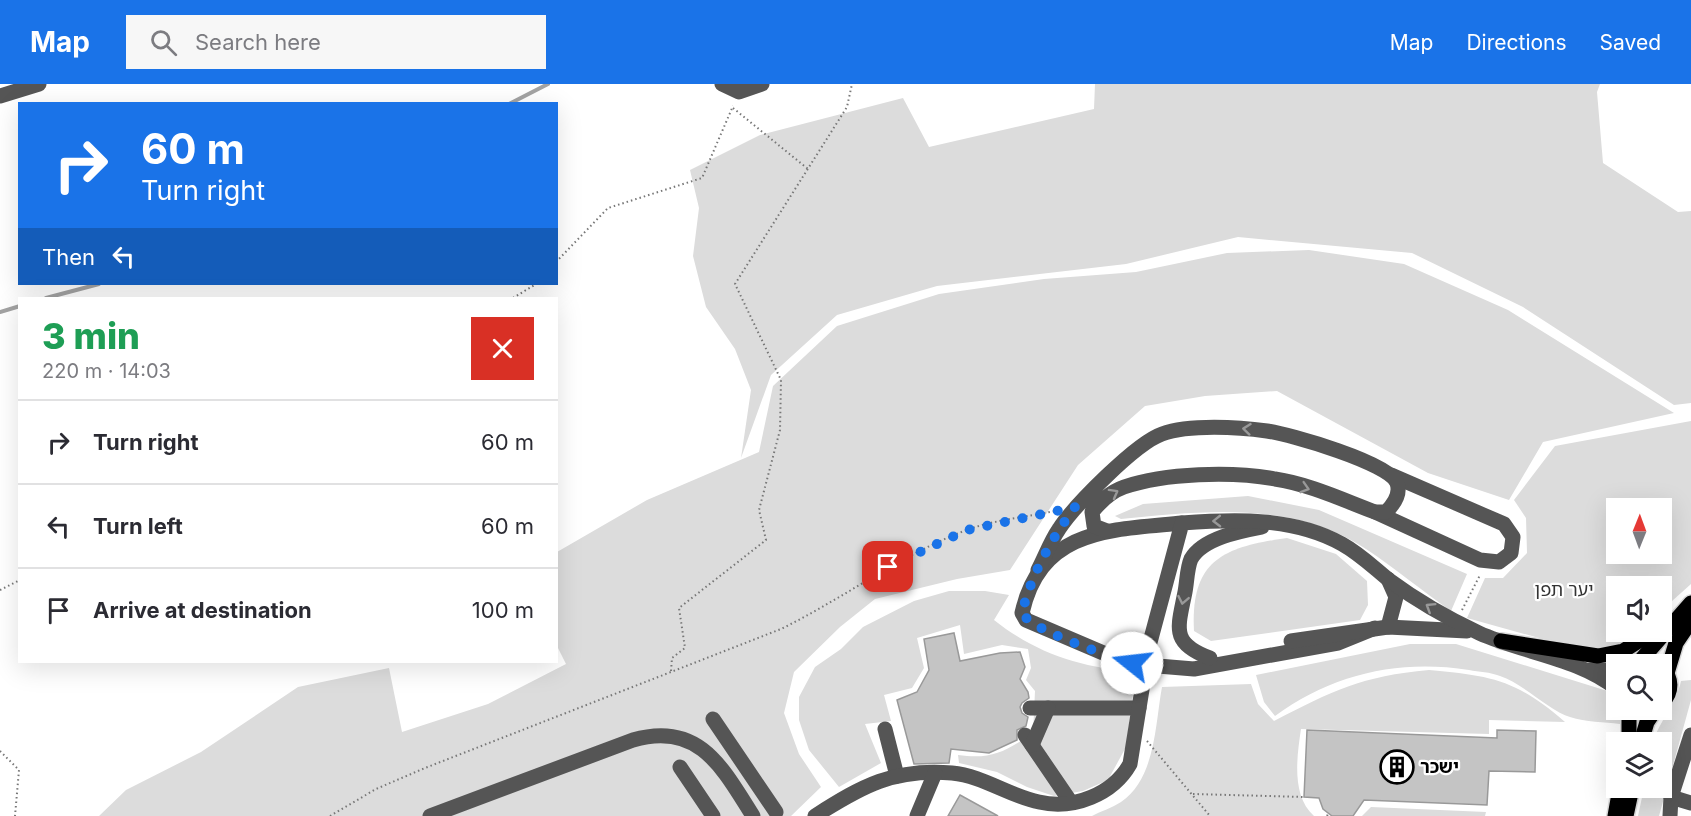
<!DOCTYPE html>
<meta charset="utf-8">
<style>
:root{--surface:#fff;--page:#f7f7f7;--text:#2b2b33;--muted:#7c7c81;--line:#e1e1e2;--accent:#1a73e8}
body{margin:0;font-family:Inter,"Noto Sans Hebrew",sans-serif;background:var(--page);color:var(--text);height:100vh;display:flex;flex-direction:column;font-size:22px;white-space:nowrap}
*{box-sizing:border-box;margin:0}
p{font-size:20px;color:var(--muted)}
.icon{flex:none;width:33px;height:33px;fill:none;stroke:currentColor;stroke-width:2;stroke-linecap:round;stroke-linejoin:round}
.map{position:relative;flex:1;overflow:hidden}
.sheet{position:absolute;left:18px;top:213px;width:540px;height:366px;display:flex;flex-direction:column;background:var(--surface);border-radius:0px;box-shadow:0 6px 24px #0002}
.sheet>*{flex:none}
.top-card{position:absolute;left:18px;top:18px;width:540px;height:183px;border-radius:0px;box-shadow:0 6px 24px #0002;background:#1a73e8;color:#fff;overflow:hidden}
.needle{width:39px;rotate:1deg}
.controls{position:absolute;left:1606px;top:414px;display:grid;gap:12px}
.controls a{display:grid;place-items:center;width:66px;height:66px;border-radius:0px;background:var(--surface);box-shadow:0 6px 24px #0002;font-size:30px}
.pin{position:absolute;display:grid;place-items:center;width:51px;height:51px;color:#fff;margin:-26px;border-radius:12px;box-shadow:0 3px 9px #0006}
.me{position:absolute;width:66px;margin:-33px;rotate:286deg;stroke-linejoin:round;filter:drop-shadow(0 0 4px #0008)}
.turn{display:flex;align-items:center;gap:21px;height:126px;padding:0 24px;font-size:27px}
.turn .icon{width:78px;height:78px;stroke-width:2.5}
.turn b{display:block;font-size:42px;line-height:51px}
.then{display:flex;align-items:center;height:57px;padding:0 24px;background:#0003;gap:12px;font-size:22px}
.round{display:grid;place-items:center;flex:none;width:63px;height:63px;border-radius:0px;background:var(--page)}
.overview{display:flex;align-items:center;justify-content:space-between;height:102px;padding:0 24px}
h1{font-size:36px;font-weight:800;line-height:45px;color:#1e9e55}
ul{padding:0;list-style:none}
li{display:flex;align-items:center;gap:18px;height:84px;padding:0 24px;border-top:2px solid var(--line)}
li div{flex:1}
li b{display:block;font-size:22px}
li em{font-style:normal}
header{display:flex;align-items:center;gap:36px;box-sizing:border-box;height:84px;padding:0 30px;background:var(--accent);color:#fff}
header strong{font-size:28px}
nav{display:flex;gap:33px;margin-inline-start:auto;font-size:21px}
.search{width:420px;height:54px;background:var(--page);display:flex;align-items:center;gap:15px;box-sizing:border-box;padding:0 21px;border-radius:0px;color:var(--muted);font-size:22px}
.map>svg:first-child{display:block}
.green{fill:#dcdcdc;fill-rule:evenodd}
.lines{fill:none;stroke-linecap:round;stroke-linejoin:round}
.stream{stroke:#a3a3a3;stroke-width:4}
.building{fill:#c4c4c4;stroke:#999;stroke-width:1.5}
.major-casing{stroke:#dbdbdb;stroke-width:18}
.path{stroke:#777;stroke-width:2;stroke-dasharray:1.5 3;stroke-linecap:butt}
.minor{stroke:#555;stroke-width:15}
.major{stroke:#000;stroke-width:15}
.oneway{stroke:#999}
.route{stroke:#1a73e8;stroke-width:10;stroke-dasharray:0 18}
.labels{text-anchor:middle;stroke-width:4.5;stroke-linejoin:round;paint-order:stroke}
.park-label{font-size:18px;fill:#333;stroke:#fff}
.poi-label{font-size:18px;font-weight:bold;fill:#000;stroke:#fff;text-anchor:start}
</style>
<header>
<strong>Map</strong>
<div class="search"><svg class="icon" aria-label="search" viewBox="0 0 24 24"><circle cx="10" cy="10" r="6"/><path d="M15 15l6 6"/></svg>Search here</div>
<nav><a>Map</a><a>Directions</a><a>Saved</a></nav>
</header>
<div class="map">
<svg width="1691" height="732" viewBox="0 0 1691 732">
<rect width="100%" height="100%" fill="#fff"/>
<g class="green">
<path d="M1095 0H1600L1597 8 1603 79 1678 128 1691 127V319L1674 321 1523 223 1412 169 1238 153 1126 180 937 202 837 231 771 291 741 374 751 306 735 265 706 223 693 172 699 124 690 86 760 51 903 14 929 63 1094 25Z"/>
<path d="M1309 166 1404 180 1508 226 1674 329 1543 358 1509 416 1428 389 1277 307 1205 312 1145 322 1078 381 1010 486 957 495 875 515 840 543 794 588 784 629 799 670 821 703 791 732H99L126 706 201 668 298 603 389 584 402 648 488 620 566 580 557 562V468L647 416 759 368 773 302 837 242 939 210 1044 195 1136 188 1227 169Z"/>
<path d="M1691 337V500L1662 526V502H1617V548H1638L1619 563 1582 566 1467 534 1485 494H1503L1527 469 1526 434 1514 416 1555 362ZM1617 424H1662V470H1617Z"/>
<path d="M1248 412 1319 426 1467 490 1451 527C1422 507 1395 484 1366 465 1292 416 1204 427 1121 435L1115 432 1143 420Z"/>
<path d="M1287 454 1336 470 1367 497 1368 521 1360 536 1211 557 1194 547C1190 475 1225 463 1287 454Z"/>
<path d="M949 507H985L1009 511 994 536C1037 570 1082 584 1136 588L1126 663 1108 696 1083 707 1054 712 1027 703 997 688 959 679 958 671C992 676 1006 667 1033 649L1035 607 1026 596 1031 584 1028 565 1002 561 964 570 960 541 917 554 924 584 912 604 884 611 891 637 865 640 881 679 839 703 809 666 799 636V613L815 583 841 565 863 543 914 517Z"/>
<path d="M1410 560H1456L1617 610V626H1623L1620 640C1604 638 1586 638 1570 633 1551 628 1524 600 1500 592 1490 588 1479 588 1469 586 1398 575 1333 590 1275 632L1264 618 1256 591Z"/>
<path d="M1429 586C1492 592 1515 595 1565 638L1489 636V650L1301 645C1297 672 1291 712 1314 732H1092C1101 727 1112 724 1121 718 1156 694 1155 640 1162 603L1251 600 1258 620 1274 637C1332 607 1362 592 1429 586Z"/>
<path d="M1691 596V616L1659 732H1638L1644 704H1662V658H1653C1660 636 1676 621 1681 597Z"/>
<path d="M1371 723 1486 728 1485 732H1362Z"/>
</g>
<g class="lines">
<g class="stream">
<path d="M509 20 548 0"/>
<path d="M46 214 99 200"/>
<path d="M0 228 20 222"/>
</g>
</g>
<g class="building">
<path d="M954 549 960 577 1000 569 1020 568 1025 583 1020 595 1028 608 1029 614 1022 619 1020 623 1022 629 1028 633 1026 642 1017 646V656L989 669 951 665 949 679 914 680 897 616 917 608 929 586 924 555Z"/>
<path d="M1307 646 1497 654V646L1536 647 1535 688 1489 687 1487 721 1364 716 1353 732H1332L1323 725 1319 714 1304 713Z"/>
<path d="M960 711 998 732H948Z"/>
</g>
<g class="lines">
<defs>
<g id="major">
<path d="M1501 557 1598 572 1623 567 1653 548"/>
<path d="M1640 577 1691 519"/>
<path d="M1662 583C1672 594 1673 608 1662 619"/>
<path d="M1667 589 1676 559 1691 537"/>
<path d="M1629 658V626"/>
<path d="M1641 658 1647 638 1655 626"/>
<path d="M1615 732 1620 704"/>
<path d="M1626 732 1632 704"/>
</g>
</defs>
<use href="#major" class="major-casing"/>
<g class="path">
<path d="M733 24 808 85"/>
<path d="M556 178 608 124 702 94 733 22"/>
<path d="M513 214 536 200"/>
<path d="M0 506 20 496"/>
<path d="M1462 526 1480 491"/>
<path d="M671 587 672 574 685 564 679 524 766 456 759 426 780 346 781 296 735 200 847 23 852 0"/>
<path d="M1147 657 1210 732"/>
<path d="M0 667 19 686 15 732"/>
<path d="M1193 710 1304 713"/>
<path d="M330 732 376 705 425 684 781 545C844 514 899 472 964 447 992 436 1026 433 1055 427"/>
<path d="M1327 732 1328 730"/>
</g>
<g class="minor">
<path d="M722 0 739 8 762 0"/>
<path d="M0 12 39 0"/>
<path d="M1375 428 1480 476 1499 478 1511 469 1513 453 1504 440 1391 391"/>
<path d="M1182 439C1111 446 1041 444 1022 529L1026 536 1115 574 1146 581 1194 585 1338 559 1375 544"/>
<path d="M1038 486C1045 473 1050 458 1059 445 1074 422 1136 359 1162 350 1189 340 1239 343 1267 347 1289 350 1390 379 1397 399 1401 410 1393 421 1386 428H1375C1343 416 1309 400 1275 395 1232 387 1165 389 1124 403 1110 408 1101 417 1092 428L1094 442 1107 447"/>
<path d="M1388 543 1396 513 1388 495"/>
<path d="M1291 557 1388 543 1467 547"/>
<path d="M1210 574C1170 559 1178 544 1185 508 1187 498 1187 484 1191 475 1203 454 1241 447 1262 443"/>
<path d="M1590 586H1617"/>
<path d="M1030 624H1139"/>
<path d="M713 635 776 728"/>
<path d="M885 645 897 692"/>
<path d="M1025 651 1070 717"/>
<path d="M1032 661 1048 624"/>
<path d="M680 683 713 732"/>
<path d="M1671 713 1691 719"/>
<path d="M430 732 633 656C699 637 722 683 753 732"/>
<path d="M815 732C862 702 894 684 952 689 983 692 1009 712 1039 718 1074 726 1113 710 1130 680L1149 562 1182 439C1235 435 1294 433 1342 460 1360 470 1373 483 1389 496 1416 516 1447 534 1479 549 1523 569 1579 574 1617 605"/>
<path d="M917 732 935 689"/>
<path d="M1670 732 1671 713 1691 651"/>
</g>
<use href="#major" class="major"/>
</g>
<defs><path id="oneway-chevron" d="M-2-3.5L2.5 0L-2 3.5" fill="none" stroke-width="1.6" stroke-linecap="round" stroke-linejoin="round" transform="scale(1.5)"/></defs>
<g class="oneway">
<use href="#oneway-chevron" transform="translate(1247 345) rotate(-174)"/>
<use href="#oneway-chevron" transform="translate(1305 404) rotate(17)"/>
<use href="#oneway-chevron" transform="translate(1114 409) rotate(-29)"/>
<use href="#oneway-chevron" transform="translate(1217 437) rotate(179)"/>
<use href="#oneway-chevron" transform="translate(1183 516) rotate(101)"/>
<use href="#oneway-chevron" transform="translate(1430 523) rotate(-148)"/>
</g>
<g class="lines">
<path class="route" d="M888 483 967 446 1075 423C1052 454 1031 491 1022 529 1032 547 1109 572 1132 579"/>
</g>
<defs>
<symbol id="building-ring" viewBox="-11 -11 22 22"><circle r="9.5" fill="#fff" stroke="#000" stroke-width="1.5"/><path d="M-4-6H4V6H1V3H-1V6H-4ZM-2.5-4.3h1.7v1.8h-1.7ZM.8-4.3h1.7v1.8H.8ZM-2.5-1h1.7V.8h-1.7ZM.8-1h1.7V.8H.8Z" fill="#000"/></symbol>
</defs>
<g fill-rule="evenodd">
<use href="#building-ring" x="1378" y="664" width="38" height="38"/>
</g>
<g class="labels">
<g class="park-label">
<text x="1564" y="512">יער תפן</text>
</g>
<g class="poi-label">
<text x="1420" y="689">ישכר</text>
</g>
</g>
</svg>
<div class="controls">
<a><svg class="needle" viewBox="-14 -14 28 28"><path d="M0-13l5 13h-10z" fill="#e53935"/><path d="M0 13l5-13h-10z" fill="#7c7c81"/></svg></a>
<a><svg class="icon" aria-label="sound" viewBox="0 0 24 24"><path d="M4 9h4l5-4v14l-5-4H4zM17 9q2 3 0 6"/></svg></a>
<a><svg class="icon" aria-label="search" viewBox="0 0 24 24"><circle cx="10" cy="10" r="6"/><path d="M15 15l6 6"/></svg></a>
<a><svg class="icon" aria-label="layers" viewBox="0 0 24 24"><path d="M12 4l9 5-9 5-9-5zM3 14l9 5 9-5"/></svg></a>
</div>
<div class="pin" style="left:888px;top:483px;background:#d93025"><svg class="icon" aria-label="arrive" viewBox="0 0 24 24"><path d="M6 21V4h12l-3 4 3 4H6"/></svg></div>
<svg class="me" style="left:1132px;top:579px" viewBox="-20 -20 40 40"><circle r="19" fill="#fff"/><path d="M0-13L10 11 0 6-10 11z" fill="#1a73e8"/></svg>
<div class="top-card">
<div class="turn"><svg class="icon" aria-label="right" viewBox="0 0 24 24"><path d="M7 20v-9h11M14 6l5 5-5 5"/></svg><div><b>60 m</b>Turn right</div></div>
<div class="then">Then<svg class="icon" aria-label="left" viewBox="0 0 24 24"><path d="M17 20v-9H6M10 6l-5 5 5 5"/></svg></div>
</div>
<section class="sheet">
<div class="overview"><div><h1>3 min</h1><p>220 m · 14:03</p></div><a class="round" style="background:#d93025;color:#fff"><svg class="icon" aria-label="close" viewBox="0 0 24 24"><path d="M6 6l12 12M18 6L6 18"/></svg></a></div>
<ul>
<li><svg class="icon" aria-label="right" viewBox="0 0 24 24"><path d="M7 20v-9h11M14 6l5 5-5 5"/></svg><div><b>Turn right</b></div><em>60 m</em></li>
<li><svg class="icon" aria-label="left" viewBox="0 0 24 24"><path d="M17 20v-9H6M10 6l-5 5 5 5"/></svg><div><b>Turn left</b></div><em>60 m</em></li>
<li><svg class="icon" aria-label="arrive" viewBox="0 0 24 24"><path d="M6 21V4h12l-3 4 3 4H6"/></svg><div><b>Arrive at destination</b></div><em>100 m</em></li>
</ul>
</section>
</div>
